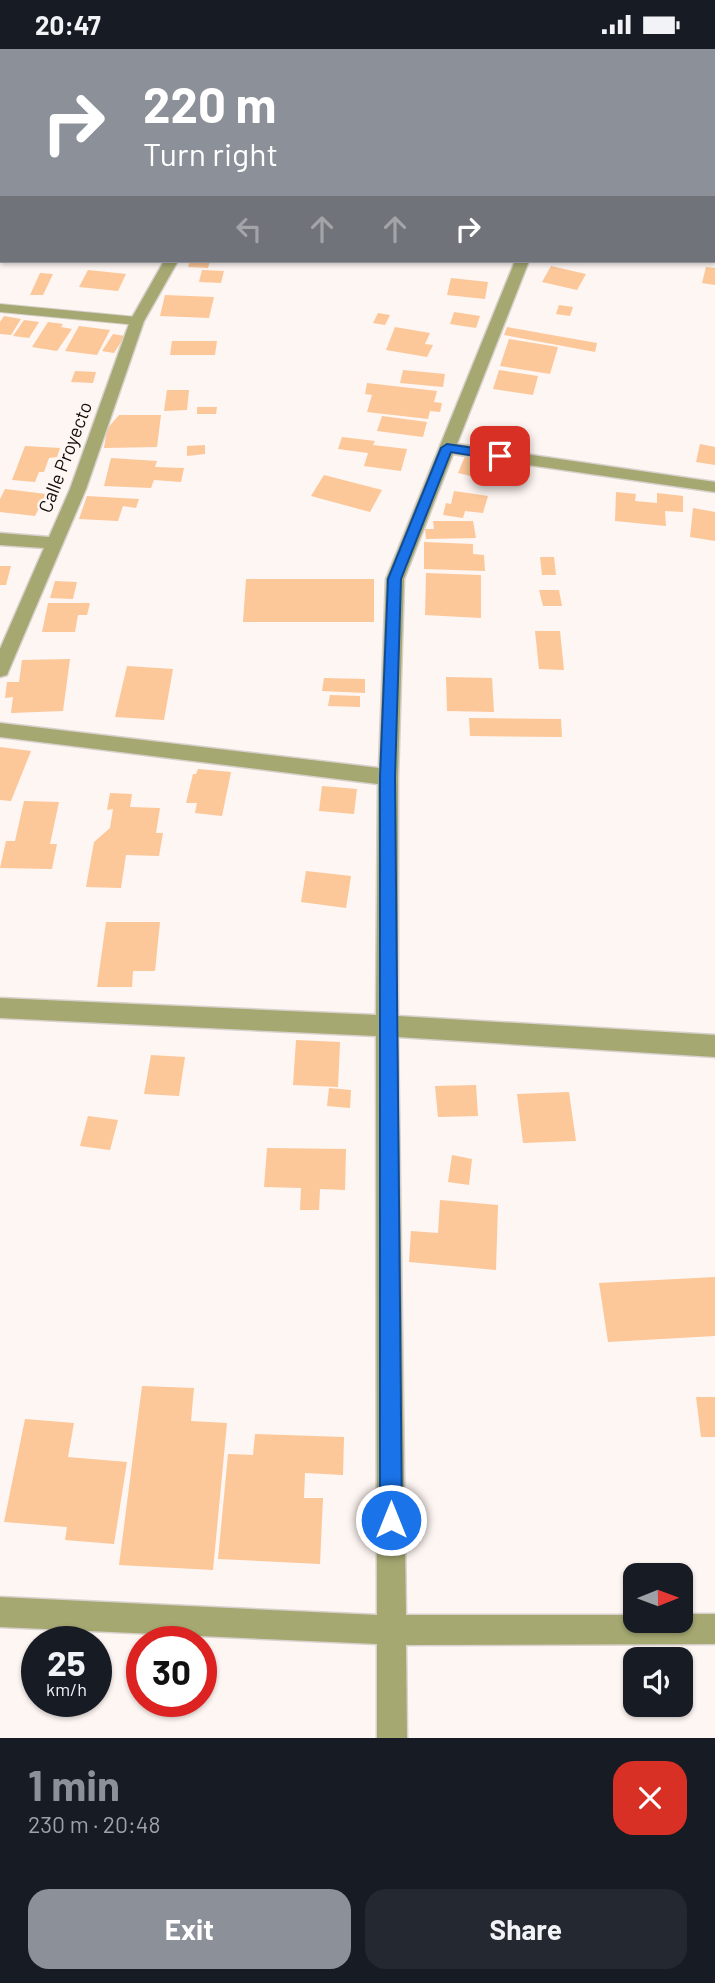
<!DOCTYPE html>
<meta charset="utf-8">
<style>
:root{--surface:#171b24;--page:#242831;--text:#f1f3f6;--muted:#9ea1a6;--accent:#8c9099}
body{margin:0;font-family:Barlow,sans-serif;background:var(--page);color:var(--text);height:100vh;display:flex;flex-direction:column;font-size:26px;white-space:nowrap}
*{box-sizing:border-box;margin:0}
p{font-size:23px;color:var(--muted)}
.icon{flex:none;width:38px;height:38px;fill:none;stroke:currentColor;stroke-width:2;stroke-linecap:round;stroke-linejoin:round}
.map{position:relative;height:1689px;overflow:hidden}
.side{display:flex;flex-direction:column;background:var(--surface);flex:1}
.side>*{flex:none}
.guide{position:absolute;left:0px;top:0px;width:716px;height:214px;box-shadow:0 2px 5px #0004;background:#8c9099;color:#fff;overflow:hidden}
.needle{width:46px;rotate:89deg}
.tools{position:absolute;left:623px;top:1514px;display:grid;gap:14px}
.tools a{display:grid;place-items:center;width:70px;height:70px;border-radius:14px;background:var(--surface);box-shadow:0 2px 5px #0004;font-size:35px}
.speed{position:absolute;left:21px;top:1577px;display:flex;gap:14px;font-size:35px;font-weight:700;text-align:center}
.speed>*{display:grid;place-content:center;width:91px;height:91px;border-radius:50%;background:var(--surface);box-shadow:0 2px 5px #0004;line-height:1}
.speed small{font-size:18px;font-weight:400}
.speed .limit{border:10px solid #d22;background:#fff;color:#111}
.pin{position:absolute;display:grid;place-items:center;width:60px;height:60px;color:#fff;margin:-30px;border-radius:14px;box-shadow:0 4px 10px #0006}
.me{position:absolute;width:77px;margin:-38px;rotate:0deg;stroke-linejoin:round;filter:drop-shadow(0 0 5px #0008)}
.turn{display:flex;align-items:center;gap:24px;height:147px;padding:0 28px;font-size:32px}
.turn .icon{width:91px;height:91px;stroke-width:2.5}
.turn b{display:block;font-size:49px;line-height:60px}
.lanes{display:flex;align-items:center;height:66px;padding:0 28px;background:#0003;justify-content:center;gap:35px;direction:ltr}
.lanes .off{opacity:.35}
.round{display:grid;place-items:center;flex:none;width:74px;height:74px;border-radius:21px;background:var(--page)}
.head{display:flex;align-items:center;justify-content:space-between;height:119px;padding:0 28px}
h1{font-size:42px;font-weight:700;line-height:52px;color:var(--accent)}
.primary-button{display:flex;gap:14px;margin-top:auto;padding:14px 28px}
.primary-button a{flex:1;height:80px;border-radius:21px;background:var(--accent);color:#fff;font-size:28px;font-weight:700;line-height:80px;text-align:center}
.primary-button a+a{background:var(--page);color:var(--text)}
.status{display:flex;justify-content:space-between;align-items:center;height:49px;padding:0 35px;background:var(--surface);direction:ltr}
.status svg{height:19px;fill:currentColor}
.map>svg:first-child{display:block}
.building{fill:#fcc799}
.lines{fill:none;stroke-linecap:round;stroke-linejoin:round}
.lane-casing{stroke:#d8d1cd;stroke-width:2}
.street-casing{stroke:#d8d1cd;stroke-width:3}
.lane{fill:#a5a871;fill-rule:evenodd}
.street{fill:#a5a871;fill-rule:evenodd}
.route{fill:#1a73e8;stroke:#114b97;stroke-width:2}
.labels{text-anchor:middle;stroke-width:5;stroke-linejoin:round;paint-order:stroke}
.far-street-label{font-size:19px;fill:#130f0d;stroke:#fef6f2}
</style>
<div class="status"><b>20:47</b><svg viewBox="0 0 49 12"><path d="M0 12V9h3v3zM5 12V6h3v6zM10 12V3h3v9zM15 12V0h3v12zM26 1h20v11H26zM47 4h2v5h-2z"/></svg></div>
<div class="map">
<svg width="715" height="1689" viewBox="0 0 715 1689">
<rect width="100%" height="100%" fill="#fef6f2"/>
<g class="building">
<path d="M190 212H210L208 219 188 218Z"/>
<path d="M551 217 586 225 577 241 542 233Z"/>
<path d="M706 218 715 219V236L702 234Z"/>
<path d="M88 221 126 225 118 242 79 238Z"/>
<path d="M202 221 224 222 221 234 199 233Z"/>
<path d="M40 224 53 225 43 246H30Z"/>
<path d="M451 229 488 233 485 250 447 246Z"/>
<path d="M165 246 214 248 209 269 160 267Z"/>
<path d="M559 256 573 258 570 267 556 265Z"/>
<path d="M454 263 480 267 476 279 450 275Z"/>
<path d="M378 264 390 266 385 276 373 274Z"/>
<path d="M4 267 21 270 11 286 0 285V273Z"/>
<path d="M24 271 39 273 29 289 13 287Z"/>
<path d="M48 273 63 275 61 278 72 280 57 302 32 298Z"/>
<path d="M79 277 110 281 97 306 65 302Z"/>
<path d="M395 278 430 284 425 295 433 296 427 308 386 301Z"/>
<path d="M507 278 597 294 595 303 504 286Z"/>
<path d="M113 285 125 287 114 304 102 302Z"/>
<path d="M509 290 558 298 550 325 500 317Z"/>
<path d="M172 292H217L215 306H170Z"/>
<path d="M403 321 445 325 443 338 400 334Z"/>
<path d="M499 321 538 327 533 346 493 340Z"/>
<path d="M75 322 96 323 93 334 71 333Z"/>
<path d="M367 334 437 342 434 353 442 354 440 363 430 362 428 370 367 363 372 346 365 345Z"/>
<path d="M167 341H189L187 361 164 362Z"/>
<path d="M197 358H217L216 365H197Z"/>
<path d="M119 366H161L157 398 104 399 107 380Z"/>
<path d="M382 367 427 373 423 388 377 382Z"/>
<path d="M342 388 375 392 373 396 407 400 401 422 364 417 368 404 338 400Z"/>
<path d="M700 395 715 398V416L696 413Z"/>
<path d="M205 396V405L187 407V397Z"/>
<path d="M25 397 60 399 57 408 49 409 44 423H39L35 433 12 431Z"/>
<path d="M466 405 496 412 488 431 458 424Z"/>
<path d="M111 409 157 412 155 418 184 419 181 433 154 431 151 439 104 437Z"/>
<path d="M324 426 382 441 370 463 311 447Z"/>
<path d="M5 440 46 445 35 467 0 463V450Z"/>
<path d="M454 442 488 447 483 464 465 462 463 469 443 466 446 454 451 455Z"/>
<path d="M616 443 636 445 635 452 657 454V444L683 447V463L665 462 666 477 615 472Z"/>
<path d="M87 447 139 450 136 459 123 457 118 472 79 470Z"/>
<path d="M693 459 715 463V492L690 488Z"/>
<path d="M433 472H473L476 489 426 490 425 480H434Z"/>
<path d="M424 493 473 495V505L484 506 485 522 424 520Z"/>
<path d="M540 508H554L556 526H542Z"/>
<path d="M0 517H11L6 536H0Z"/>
<path d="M426 524 481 526V569L425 566Z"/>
<path d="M246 530H374V573H243Z"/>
<path d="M55 532 77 533 73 550 50 549Z"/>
<path d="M539 541H559L562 557H543Z"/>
<path d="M48 554H90L87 566H78L75 583H42Z"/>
<path d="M535 582H560L564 621 539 620Z"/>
<path d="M70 610 63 662 11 664 13 648 5 649 7 633H19L22 611Z"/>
<path d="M127 617 173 620 164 671 115 668Z"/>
<path d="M446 628 492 629 494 663 447 662Z"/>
<path d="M324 629 365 630V644L322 642Z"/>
<path d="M330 646 360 647V658L328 657Z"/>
<path d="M469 669 561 670 562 688 470 687Z"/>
<path d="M0 698 31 702 11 752 0 751Z"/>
<path d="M198 720 231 723 222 767 195 764 197 754H186L193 725H196Z"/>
<path d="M322 737 357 740 354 765 319 762Z"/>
<path d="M110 744 132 745 130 758 160 759 156 784H163L159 807 126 806 121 839 86 838 94 793 110 779 113 760 107 761Z"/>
<path d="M24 752 59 753 50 795H57L52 820 0 819 6 792H15Z"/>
<path d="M306 822 351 827 346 859 301 853Z"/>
<path d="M106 873H160L155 922H133L132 938H97Z"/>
<path d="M296 991 340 993 338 1038 293 1036Z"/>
<path d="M151 1006 185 1008 179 1047 144 1045Z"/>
<path d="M476 1036 478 1067 438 1068 435 1037Z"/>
<path d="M329 1039 351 1041 350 1059 327 1057Z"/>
<path d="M569 1043 576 1092 523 1094 517 1045Z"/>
<path d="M88 1067 118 1071 110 1101 80 1097Z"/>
<path d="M267 1099 346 1100 345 1141 320 1140 319 1161H300L301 1139 264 1138Z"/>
<path d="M452 1106 472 1110 469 1136 448 1133Z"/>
<path d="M440 1151 498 1156 496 1221 409 1213 411 1182 438 1184Z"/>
<path d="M715 1228V1287L608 1293 599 1234Z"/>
<path d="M142 1337 194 1339 191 1372 227 1374 213 1521 119 1516Z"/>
<path d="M696 1348H715V1388H701Z"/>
<path d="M25 1370 74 1374 68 1408 127 1413 114 1495 65 1491 67 1478 4 1473Z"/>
<path d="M255 1385 344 1388 343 1426 305 1424 304 1449H323L320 1515 218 1510 228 1405 253 1406Z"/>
</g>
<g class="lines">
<defs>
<path id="lane" d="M0 255 137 268 143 272 137 276 0 263Z"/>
<g id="street">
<path d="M31 0H43L29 2Z"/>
<path d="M335 0H347L333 2Z"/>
<path d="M603 0H615L602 2Z"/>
<path d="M0 28H2L0 36Z"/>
<path d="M164 212H178L144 272 86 440 9 621 7 626 0 628V600L44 499 0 496V484L49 488 70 440 130 272Z"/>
<path d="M515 212H529L457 395 715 433V443L453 405 404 530 398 728V967L715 986V1008L398 988 406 1566H635V1572H681V1565H715V1595L406 1596 407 1689H377V1595L0 1578V1548L377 1566 376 987 0 969V949L376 966 378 735 0 688V674L379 719 386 530Z"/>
</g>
</defs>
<use href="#lane" class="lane-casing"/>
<use href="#street" class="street-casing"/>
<use href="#lane" class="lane"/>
<use href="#street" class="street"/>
</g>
<path class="route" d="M447 395 500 403 506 407 500 411 451 403 401 530 395 728 402 1471 398 1479 391 1482 383 1479 380 1471V728L388 530 441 399Z"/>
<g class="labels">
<g class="far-street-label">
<text transform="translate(65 408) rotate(-69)" y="7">Calle Proyecto</text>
</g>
</g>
</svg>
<div class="tools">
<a><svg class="needle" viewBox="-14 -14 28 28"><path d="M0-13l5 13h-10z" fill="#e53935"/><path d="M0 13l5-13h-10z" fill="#9ea1a6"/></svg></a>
<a><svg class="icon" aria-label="sound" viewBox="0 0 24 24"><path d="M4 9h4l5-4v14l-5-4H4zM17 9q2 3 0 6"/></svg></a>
</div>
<div class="speed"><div>25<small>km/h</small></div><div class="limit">30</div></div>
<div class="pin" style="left:500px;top:407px;background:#d93025"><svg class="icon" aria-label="arrive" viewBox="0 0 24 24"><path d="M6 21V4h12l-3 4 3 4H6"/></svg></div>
<svg class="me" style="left:391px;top:1471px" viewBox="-20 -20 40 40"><circle r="17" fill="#1a73e8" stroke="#fff" stroke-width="3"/><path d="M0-11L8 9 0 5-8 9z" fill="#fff"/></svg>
<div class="guide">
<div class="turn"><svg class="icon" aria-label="right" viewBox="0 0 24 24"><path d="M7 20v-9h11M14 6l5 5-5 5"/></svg><div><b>220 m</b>Turn right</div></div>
<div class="lanes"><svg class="icon off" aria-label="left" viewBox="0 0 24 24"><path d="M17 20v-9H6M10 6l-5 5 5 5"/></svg><svg class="icon off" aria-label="ahead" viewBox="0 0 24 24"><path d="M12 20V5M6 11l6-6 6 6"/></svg><svg class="icon off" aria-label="ahead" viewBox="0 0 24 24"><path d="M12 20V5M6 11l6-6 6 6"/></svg><svg class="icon" aria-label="right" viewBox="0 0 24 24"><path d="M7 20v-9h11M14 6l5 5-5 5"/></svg></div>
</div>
</div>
<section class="side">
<div class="head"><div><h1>1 min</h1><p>230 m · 20:48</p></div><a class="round" style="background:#d93025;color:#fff"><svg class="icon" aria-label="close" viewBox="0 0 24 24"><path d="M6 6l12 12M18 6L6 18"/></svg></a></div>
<div class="primary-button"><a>Exit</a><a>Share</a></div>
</section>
